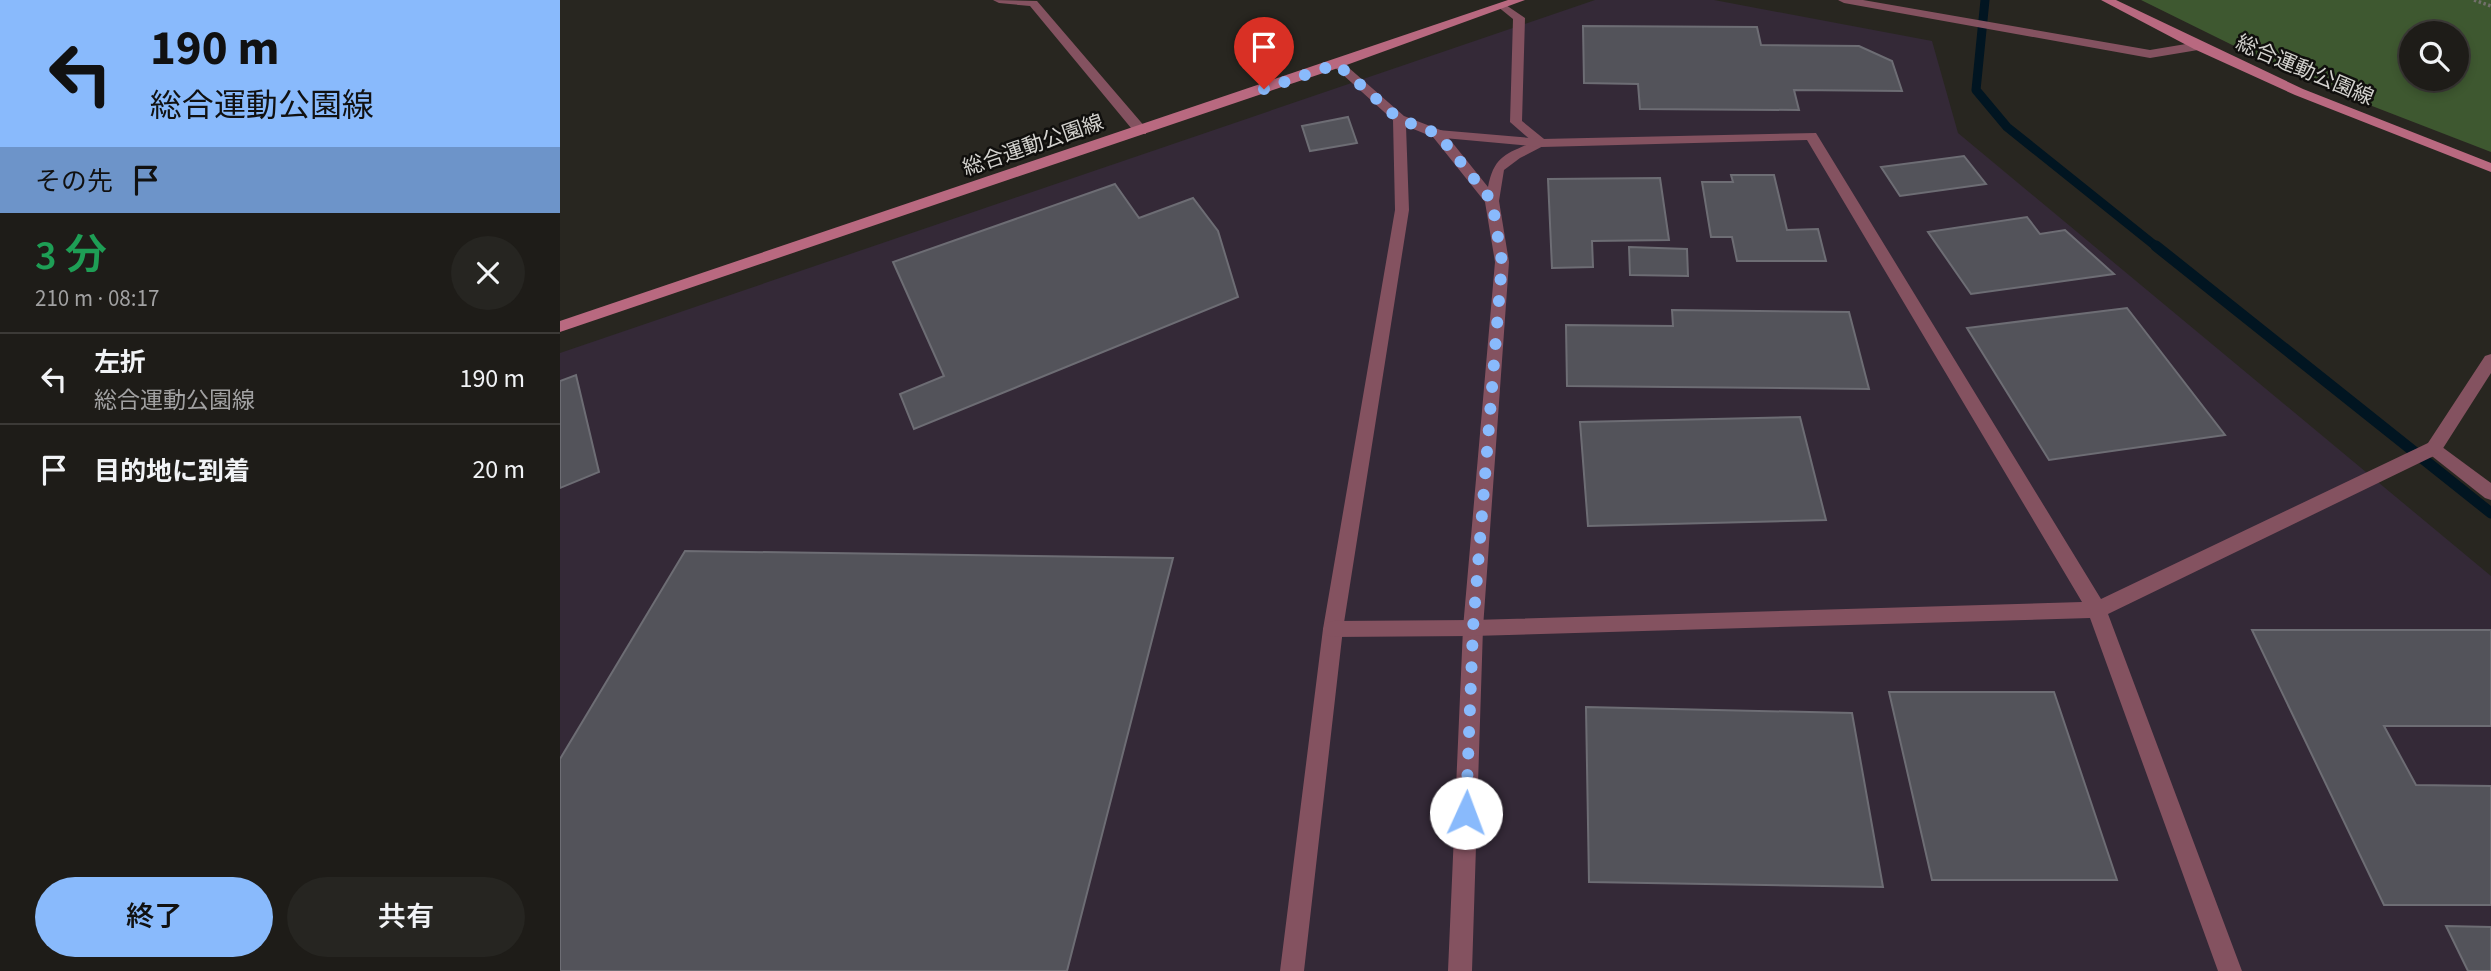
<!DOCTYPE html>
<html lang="ja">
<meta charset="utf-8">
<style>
:root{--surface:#1e1c18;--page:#262521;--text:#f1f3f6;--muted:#a1a1a2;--line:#3c3a37;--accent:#89bafc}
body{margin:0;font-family:"Source Sans 3","Noto Sans JP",sans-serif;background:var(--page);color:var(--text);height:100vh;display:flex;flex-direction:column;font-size:26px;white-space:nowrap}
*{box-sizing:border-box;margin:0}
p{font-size:23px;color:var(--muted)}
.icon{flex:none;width:38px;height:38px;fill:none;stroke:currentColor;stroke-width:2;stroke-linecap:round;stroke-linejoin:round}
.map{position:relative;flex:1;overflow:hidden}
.details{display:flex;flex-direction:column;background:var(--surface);width:560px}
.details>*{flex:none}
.top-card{background:#89bafc;color:#111;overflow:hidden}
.tools{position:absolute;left:1839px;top:21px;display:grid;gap:14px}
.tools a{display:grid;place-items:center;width:70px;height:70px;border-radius:50%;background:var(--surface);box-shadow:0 4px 10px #0003,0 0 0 2px var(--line);font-size:35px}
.pin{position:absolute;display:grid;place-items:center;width:60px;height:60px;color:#fff;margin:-72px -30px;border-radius:50% 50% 50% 0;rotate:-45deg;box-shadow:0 0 7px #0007}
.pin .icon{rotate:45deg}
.me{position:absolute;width:77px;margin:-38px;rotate:2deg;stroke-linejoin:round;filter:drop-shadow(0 0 5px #0008)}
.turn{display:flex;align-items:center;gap:24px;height:147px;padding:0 35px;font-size:32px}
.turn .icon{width:91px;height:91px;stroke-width:2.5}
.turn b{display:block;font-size:49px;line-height:60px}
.then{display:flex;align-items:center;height:66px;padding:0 35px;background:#0003;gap:14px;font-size:26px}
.round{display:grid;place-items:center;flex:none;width:74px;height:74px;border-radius:37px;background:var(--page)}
.headline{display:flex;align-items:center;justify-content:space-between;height:119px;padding:0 35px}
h1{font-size:42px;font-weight:600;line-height:52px;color:#1e9e55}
.primary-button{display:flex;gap:14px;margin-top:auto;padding:14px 35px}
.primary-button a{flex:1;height:80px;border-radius:42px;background:var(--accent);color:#111;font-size:28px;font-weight:600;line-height:80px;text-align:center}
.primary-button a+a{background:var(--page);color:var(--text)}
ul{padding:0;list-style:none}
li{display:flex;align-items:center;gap:21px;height:91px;padding:0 35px;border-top:2px solid var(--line)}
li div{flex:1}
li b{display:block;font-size:26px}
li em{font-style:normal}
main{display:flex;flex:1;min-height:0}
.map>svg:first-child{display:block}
.industrial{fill:#342937}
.green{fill:#3e5830;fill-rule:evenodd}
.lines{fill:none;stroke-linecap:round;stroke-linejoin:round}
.stream-far1{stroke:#011521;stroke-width:9}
.stream{stroke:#011521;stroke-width:11}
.building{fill:#53535a;stroke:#6d6d74;stroke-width:2}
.path{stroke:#72706b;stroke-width:3.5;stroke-dasharray:2.5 2.5;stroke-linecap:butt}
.minor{fill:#845260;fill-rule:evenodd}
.tertiary{fill:#845260;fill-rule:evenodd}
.secondary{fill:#b96980;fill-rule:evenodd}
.route{stroke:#89bafc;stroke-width:12;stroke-dasharray:0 21.6}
.labels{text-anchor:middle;stroke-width:5;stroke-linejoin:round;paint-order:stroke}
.far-street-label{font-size:21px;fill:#d4d3cf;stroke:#100f0d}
</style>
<main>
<section class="details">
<div class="top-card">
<div class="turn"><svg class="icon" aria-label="left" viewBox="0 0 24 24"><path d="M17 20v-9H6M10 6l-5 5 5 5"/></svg><div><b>190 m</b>総合運動公園線</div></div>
<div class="then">その先<svg class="icon" aria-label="arrive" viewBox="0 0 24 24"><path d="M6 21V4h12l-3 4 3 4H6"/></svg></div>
</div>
<div class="headline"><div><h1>3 分</h1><p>210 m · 08:17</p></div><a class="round"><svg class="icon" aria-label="close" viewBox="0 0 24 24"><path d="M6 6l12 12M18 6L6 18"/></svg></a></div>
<ul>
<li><svg class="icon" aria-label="left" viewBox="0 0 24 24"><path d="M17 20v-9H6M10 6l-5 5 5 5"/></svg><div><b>左折</b><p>総合運動公園線</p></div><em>190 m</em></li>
<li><svg class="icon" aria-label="arrive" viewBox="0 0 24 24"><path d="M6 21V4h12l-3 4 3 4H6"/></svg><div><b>目的地に到着</b></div><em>20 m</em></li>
</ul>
<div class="primary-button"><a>終了</a><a>共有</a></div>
</section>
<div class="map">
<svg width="1931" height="971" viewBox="0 0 1931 971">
<rect width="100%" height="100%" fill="#282620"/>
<path class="industrial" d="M1035 0H1154L1372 41 1398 133 1931 576V971H0V353Z"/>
<path class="green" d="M1581 0H1931V152L1737 77ZM1852 33H1897V79H1852Z"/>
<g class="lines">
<path class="stream-far1" d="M1425 0 1416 90 1447 127 1598 248"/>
<path class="stream" d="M1596 246 1931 513"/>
</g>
<g class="building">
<path d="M1023 26 1197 27 1201 45 1299 46 1332 61 1342 91 1234 90 1239 110 1080 109 1078 84 1024 83Z"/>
<path d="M788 117 797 143 750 151 742 126Z"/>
<path d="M1404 156 1426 184 1340 196 1321 167Z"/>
<path d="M1171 175H1214L1227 230 1258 229 1266 261H1177L1172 237H1151L1142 182H1173Z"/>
<path d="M1100 178 1109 240 1032 241 1033 267 992 268 988 179Z"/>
<path d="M555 184 579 218 633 198 658 231 678 297 354 429 340 394 384 376 333 262Z"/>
<path d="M1467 217 1480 234 1505 230 1554 274 1411 294 1368 232Z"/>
<path d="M1069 247 1127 249 1128 276 1070 275Z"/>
<path d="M1567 308 1665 435 1489 460 1407 328Z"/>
<path d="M1112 310 1289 312 1309 389 1007 386 1006 325 1113 326Z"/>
<path d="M16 375 39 472 0 488V381Z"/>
<path d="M1240 417 1266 520 1028 526 1020 422Z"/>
<path d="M125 551 613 558 507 971H0V759Z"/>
<path d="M1692 630H1931V726H1824L1856 785 1931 786V905H1824Z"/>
<path d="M1329 692H1494L1557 880H1372Z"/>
<path d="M1026 707 1292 713 1323 887 1029 882Z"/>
<path d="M1886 926 1931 927V971H1908Z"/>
</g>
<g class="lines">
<path class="path" d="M1914 0 1931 6"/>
<g class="minor">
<path d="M433 0 477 1 586 128V134H576L470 6 439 3Z"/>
<path d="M1278 0H1303L1590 50 1638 42 1644 46 1638 50 1590 58 1284 3Z"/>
<path d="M943 3 965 18 962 121 989 143 960 158 944 170 939 201 949 262 923 628 912 971H888L903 628 935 262 925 202 873 137 846 126 849 210 783 629 744 971H720L763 629 835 210 833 120 771 64 781 61 844 116 883 131 928 187C934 156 946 154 973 142L950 122 953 19 937 6Z"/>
<path d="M1874 441 1931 483V500L1925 498 1868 453 1865 448 1868 443Z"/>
</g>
<path class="tertiary" d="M878 130 982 139 1256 133 1541 599 1868 443 1925 356 1931 354V373L1880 453 1548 614 1682 971H1658L1530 618 913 636 773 637 766 635 763 629 766 623 773 621 913 620 1522 602 1247 140 982 147 873 137 872 134Z"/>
<g class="secondary">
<path d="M948 0H965L781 67 0 332V321Z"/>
<path d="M1541 0H1556L1743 89 1931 163V172L1735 95 1634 49Z"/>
</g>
</g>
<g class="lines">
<path class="route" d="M704 89 777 64 839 119 878 134 932 201 942 262 913 628 906 813"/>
</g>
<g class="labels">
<g class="far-street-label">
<text transform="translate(1745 70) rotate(23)" y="7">総合運動公園線</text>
<text transform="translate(473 145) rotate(-19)" y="7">総合運動公園線</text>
</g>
</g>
</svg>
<div class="tools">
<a><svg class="icon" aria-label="search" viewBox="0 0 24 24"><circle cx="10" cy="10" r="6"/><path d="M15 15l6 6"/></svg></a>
</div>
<div class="pin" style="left:704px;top:89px;background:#d93025"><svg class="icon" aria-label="arrive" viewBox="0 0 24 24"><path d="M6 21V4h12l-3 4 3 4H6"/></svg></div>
<svg class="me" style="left:906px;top:813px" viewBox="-20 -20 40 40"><circle r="19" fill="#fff"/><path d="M0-13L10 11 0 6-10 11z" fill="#89bafc"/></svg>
</div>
</main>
